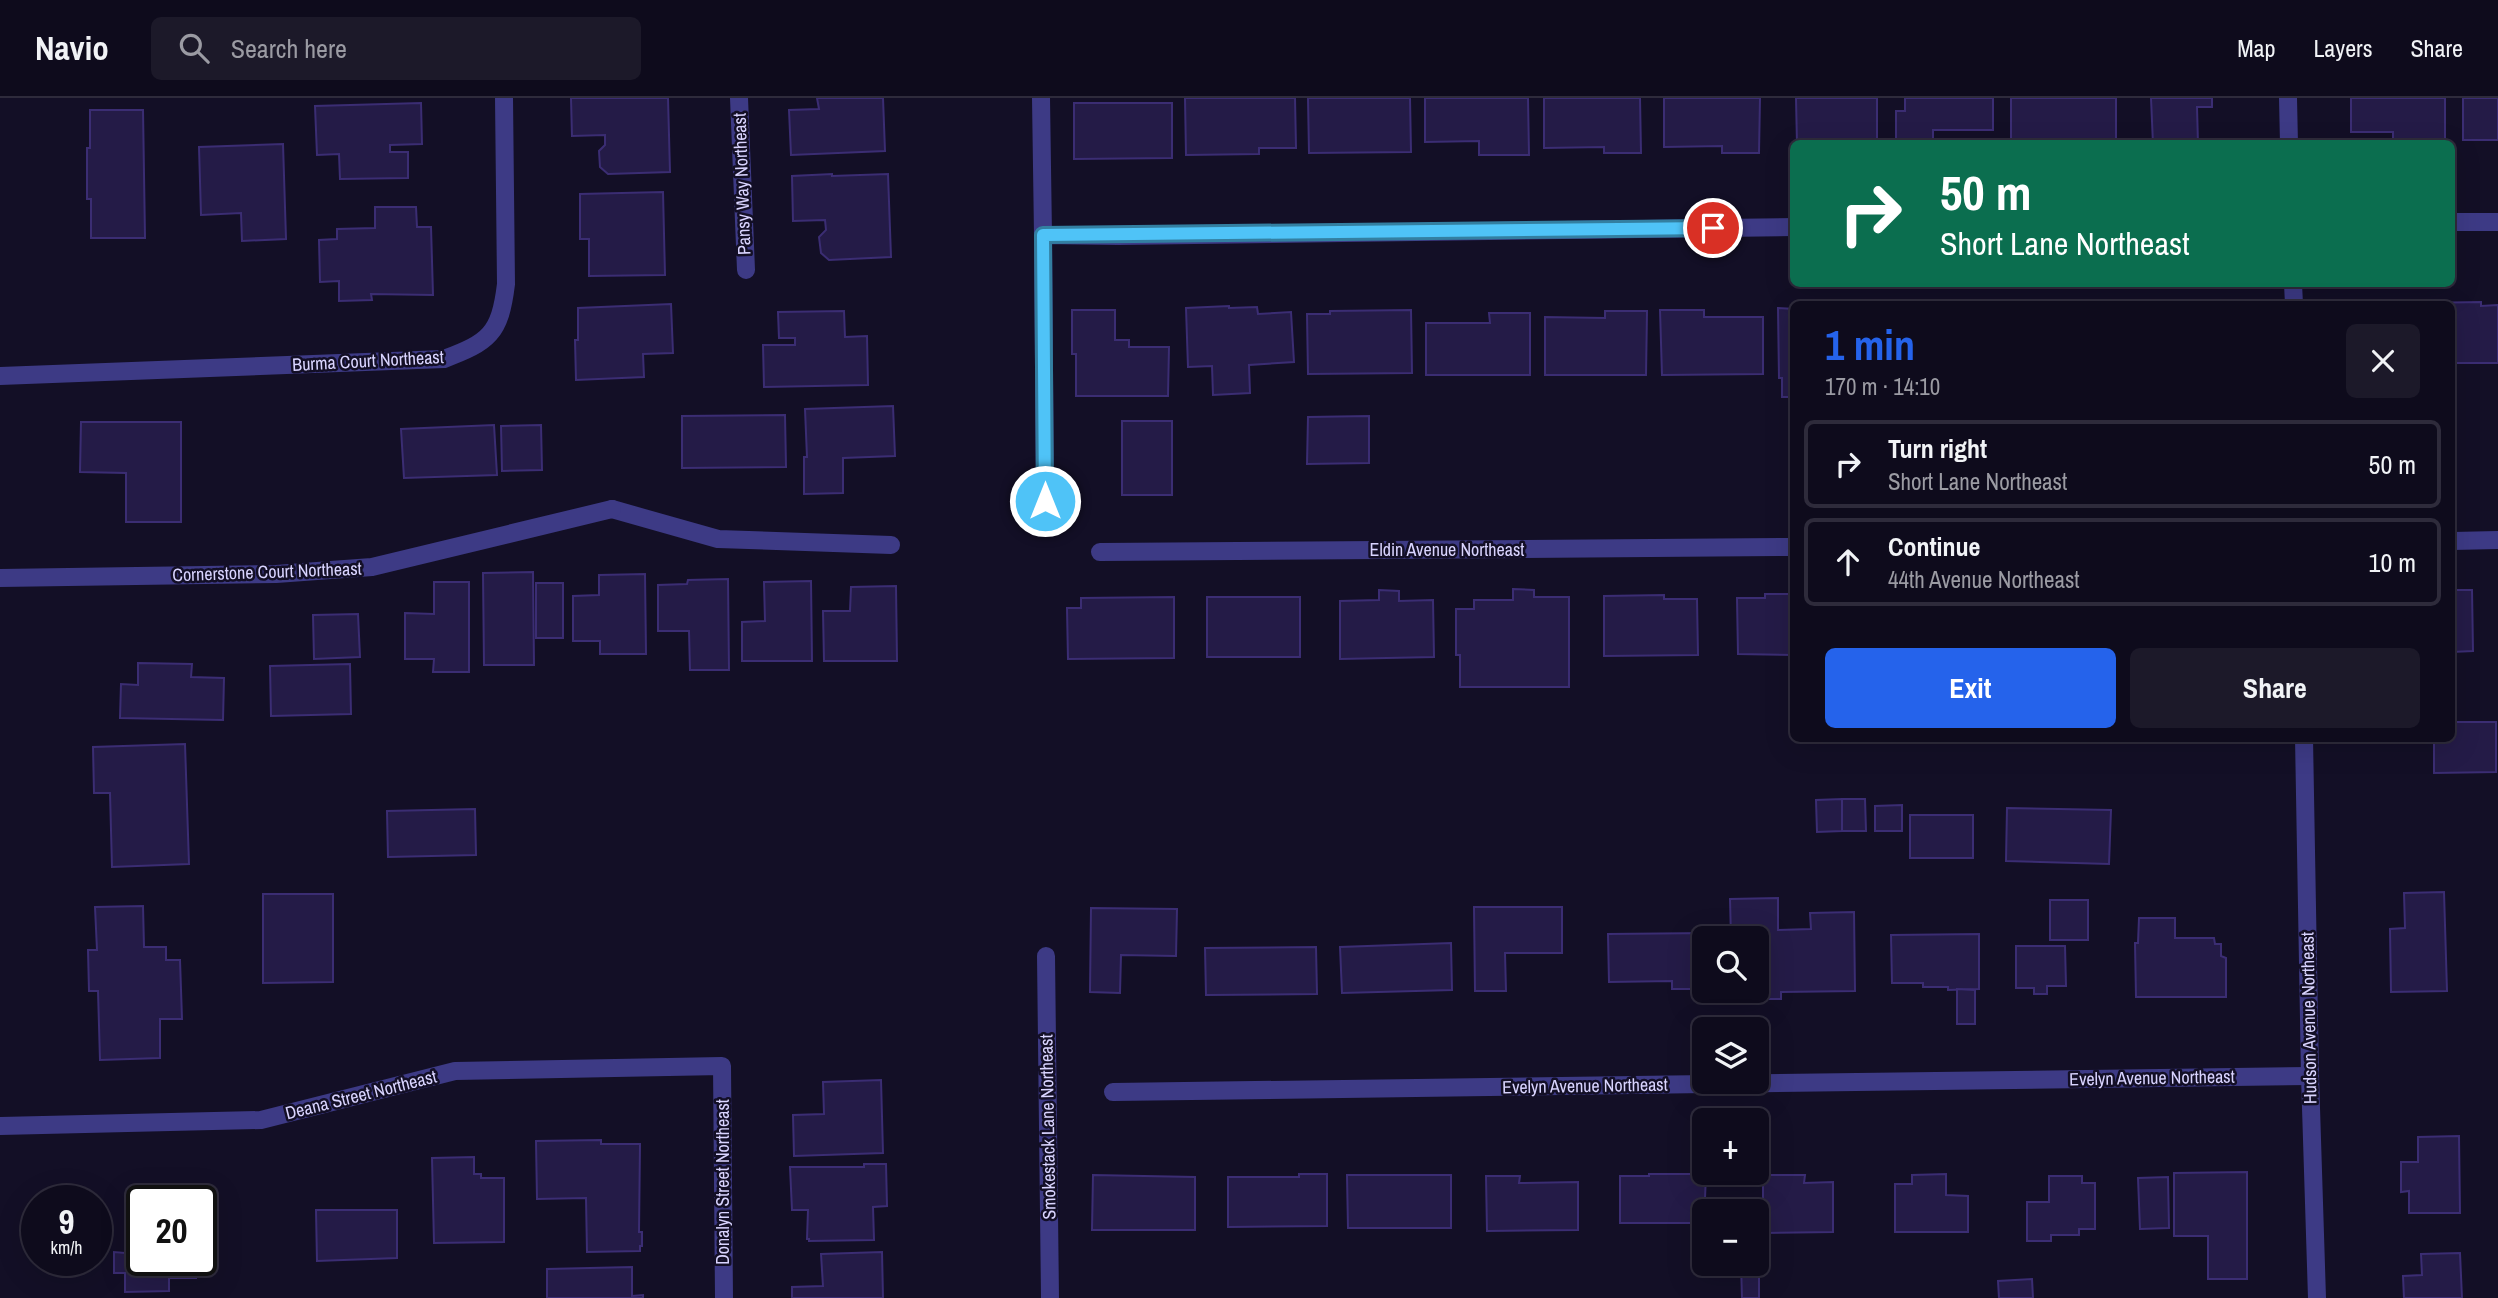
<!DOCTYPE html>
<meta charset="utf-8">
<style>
:root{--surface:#0e0b1c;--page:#1c1929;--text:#f1f3f6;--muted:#9b9ba3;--line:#2e2b3b;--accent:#2563eb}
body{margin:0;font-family:"Archivo Narrow",sans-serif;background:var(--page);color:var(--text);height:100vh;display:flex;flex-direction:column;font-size:26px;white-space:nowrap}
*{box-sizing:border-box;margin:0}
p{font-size:23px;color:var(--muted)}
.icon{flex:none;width:38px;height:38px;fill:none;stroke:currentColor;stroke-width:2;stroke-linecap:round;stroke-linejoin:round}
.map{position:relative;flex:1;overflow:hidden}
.sheet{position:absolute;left:1790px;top:203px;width:665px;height:441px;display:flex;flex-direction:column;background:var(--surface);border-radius:10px;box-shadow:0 7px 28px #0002,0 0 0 2px var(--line)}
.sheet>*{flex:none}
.hud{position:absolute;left:1790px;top:42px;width:665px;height:147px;border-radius:10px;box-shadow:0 7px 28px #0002,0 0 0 2px var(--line);background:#0b6e4f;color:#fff;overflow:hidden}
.fabs{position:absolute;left:1692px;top:828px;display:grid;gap:14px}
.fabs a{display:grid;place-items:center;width:77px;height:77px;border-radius:10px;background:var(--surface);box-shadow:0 7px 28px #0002,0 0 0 2px var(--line);font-size:35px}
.speed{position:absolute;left:21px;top:1087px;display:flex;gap:14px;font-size:35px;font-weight:700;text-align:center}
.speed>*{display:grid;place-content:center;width:91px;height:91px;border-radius:50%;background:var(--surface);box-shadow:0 7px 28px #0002,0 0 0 2px var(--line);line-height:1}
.speed small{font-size:18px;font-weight:400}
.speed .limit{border:4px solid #111;border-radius:10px;background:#fff;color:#111}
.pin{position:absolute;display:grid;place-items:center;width:60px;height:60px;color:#fff;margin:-30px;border:4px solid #fff;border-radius:50%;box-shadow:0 2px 7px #0007}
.me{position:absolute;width:77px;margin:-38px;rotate:0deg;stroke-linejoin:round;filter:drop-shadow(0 0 5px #0008)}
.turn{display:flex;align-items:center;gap:24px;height:147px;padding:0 35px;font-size:32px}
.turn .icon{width:91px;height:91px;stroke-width:2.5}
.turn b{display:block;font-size:49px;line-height:60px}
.round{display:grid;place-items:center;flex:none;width:74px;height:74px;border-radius:10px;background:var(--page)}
.overview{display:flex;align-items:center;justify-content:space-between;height:119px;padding:0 35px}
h1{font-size:42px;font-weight:800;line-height:52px;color:var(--accent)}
.cta{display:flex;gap:14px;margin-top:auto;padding:14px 35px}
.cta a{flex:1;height:80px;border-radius:10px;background:var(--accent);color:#fff;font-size:28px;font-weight:800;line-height:80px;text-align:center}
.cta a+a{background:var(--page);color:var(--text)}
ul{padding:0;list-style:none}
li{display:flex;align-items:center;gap:21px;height:88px;margin:0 14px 10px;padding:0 21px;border:4px solid var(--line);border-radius:10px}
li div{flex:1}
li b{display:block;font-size:26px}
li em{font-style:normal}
header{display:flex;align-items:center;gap:42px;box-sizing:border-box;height:98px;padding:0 35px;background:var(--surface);border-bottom:2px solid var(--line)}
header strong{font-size:33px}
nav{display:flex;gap:38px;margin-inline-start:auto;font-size:24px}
.search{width:490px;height:63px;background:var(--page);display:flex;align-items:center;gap:18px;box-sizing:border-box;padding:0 24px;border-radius:10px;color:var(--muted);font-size:26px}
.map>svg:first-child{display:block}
.building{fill:#241b47;stroke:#3b2d73;stroke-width:2}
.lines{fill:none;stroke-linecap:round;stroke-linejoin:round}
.lane{stroke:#3d3a85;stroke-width:18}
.street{stroke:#3d3a85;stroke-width:18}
.route-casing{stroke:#337fa1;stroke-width:18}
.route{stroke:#4fc3f7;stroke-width:12}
.labels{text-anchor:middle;stroke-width:5;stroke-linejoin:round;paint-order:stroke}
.street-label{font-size:18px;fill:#d9d4ff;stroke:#130f26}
</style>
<header>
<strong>Navio</strong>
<div class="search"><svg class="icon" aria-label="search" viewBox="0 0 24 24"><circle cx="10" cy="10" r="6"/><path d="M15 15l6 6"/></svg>Search here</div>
<nav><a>Map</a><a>Layers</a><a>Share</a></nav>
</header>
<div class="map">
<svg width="2498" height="1200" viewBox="0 0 2498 1200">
<rect width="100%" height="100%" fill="#130f26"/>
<g class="building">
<path d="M571 0H668L670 74 608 76 600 69 599 53 605 47V37L572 38Z"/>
<path d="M817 0H883L885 53 791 57 789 12 819 11Z"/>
<path d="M1185 0H1295L1296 50H1259V56L1186 57Z"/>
<path d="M1308 0H1410L1411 54 1309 55Z"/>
<path d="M1425 0H1528L1529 57H1479V43L1425 44Z"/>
<path d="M1544 0H1640L1641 55H1604V49L1544 50Z"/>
<path d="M1664 0H1760L1759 55H1722V48L1664 49Z"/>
<path d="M1796 0H1877V46H1797Z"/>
<path d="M1905 0H1993V32H1933V46H1896V13H1905Z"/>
<path d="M2011 0H2116V46H2065V41L2011 42Z"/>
<path d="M2151 0H2212V9H2197L2198 46H2153Z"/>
<path d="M2351 0H2445V46H2393V34H2351Z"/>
<rect x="2463" y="0" width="35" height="42"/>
<path d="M421 5 422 46 390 47V54H408V80L340 81 339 56 317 57 315 8Z"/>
<path d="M1074 5H1172V60L1074 61Z"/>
<path d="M90 12H143L145 140H91V101H87V50H90Z"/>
<path d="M283 46 286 141 242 143 241 115 201 117 199 49Z"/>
<path d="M832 76V78L888 76 891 159 829 162 821 155 819 139 826 132 825 122 793 123 792 78Z"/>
<path d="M663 94 665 177 589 178V141H580V96Z"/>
<path d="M375 109H416L417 129H431L433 197 371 196 372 202 339 203V183L320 184 319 142 337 141V131L375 130Z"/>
<path d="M2481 204V208L2498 207V265H2452V206H2422L2421 205Z"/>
<path d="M671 206 673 255 643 256 644 279 576 282 575 242H578V210Z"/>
<path d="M1229 208V210L1257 209 1258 216 1291 214 1294 264 1249 267 1250 295 1213 297 1212 268 1188 269 1186 210Z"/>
<path d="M1778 210 1794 211V299H1782V280H1779Z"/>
<path d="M1072 212H1115V242H1129V249H1169L1168 298H1076V256H1072Z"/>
<path d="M1411 212 1412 275 1308 276 1307 216H1330V213Z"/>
<path d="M1660 212H1704V219H1763V276L1662 277Z"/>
<path d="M844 213 845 239 867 238 868 287 764 289 763 247H795V240H779L778 214Z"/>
<path d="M1605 213H1647L1646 277H1545V219L1605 220Z"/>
<path d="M1489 215H1530V277H1426V225H1490Z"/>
<path d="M893 308 895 358 843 360V395L804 396V359H807L805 311Z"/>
<path d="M785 317 786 369 682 370V318Z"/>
<path d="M1369 318V365L1307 366 1308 319Z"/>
<rect x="1122" y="323" width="50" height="74"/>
<path d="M81 324H181V424H126V375L80 374Z"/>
<path d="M494 327 497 377 404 380 401 331Z"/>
<path d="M541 327 542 372 502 373 501 328Z"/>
<path d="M533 474 534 567H484L483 475Z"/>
<path d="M645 476 646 556H600V543H573V498L599 497V477Z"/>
<path d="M728 481 729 572H690L689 533H658V487L687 486 688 482Z"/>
<path d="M811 483 812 563H742V524L765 523 764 484Z"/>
<path d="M434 484H469V574H433L434 561H405V515L434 516Z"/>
<rect x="536" y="485" width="27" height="55"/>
<path d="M896 488 897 563H824L823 513H850L851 489Z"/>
<path d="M1513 491 1534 492V499H1569V589H1460V557H1456V511H1474V502H1513Z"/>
<path d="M1379 492 1399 493V503L1433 502 1434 559 1340 561V503L1379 502Z"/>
<path d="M2452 492H2472L2473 553 2452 554Z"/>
<path d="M1765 496H1794V557L1738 556 1737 500H1765Z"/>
<path d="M1664 497V501H1697L1698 557 1604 558V498Z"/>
<path d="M1174 499V560L1068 561 1067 510H1081V500Z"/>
<rect x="1207" y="499" width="93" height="60"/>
<path d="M358 516 360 559 314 561 313 517Z"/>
<path d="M138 565 192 566 191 579 224 580 223 622 120 620 121 586 138 587Z"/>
<path d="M350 566 351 616 271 618 270 568Z"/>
<path d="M2452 624H2496V674L2434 675V640H2452Z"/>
<path d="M185 646 189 766 112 769 110 695H94L93 649Z"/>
<path d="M1842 701H1865L1866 733H1842Z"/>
<path d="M1842 701V733L1817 734 1816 702Z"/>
<path d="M1902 707V733H1875V708Z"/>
<path d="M2007 710 2111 712 2109 766 2006 763Z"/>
<path d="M475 711 476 757 388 759 387 713Z"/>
<rect x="1910" y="717" width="63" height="43"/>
<path d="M2444 794 2447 893 2391 894 2390 831 2405 830 2404 795Z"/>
<path d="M263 796H333V884L263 885Z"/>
<path d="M1778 800V832L1811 831 1810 815 1854 814 1855 893 1781 894V901H1762V891H1757V840H1731L1730 801Z"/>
<rect x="2050" y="802" width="38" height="40"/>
<path d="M143 808 144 849H166V862H180L182 921H160V960L100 962 98 893H89L88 852H97L95 809Z"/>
<path d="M1474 809H1562V855H1505L1506 893H1475Z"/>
<path d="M1091 810 1177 811 1176 858 1121 857 1120 895 1090 894Z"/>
<path d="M2139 820H2175V840H2214L2215 846H2221V858L2226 860V899H2136L2135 845H2138Z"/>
<path d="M1709 835V840H1704V891H1672V883L1609 884 1608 836Z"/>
<path d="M1979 836V891L1948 892V889H1923V885H1892L1891 837Z"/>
<path d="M1451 845 1452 892 1342 895 1340 849Z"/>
<path d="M2016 848H2065L2066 888H2047V896H2034V890H2016Z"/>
<path d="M1316 849 1317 896 1206 897 1205 850Z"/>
<path d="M1957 891 1975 892V926H1957Z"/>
<path d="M881 982 883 1055 794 1058 793 1017 824 1016 823 984Z"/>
<path d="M2459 1038 2460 1115H2409V1093L2401 1094V1064H2418V1039Z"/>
<path d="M601 1042V1046H640L639 1134H642V1148H640V1153L587 1154 586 1100 537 1101 536 1043Z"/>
<path d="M474 1059V1076H481V1080H504V1144L434 1145 432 1060Z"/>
<path d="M864 1066H886L887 1108 873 1109 874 1142 809 1143V1141H807L808 1112H792L790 1069H864Z"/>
<path d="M2247 1074V1181H2208V1138H2174V1075Z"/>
<path d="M1299 1076H1327V1128L1228 1129V1079H1299Z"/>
<path d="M1649 1076H1706L1704 1125H1620V1078H1649Z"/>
<path d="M1946 1076V1097L1968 1098V1134H1895V1086H1912V1077Z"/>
<path d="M1093 1077 1195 1079V1132H1092Z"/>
<path d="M1347 1077H1451V1130H1348Z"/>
<path d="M1763 1077H1805L1804 1085 1833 1084V1134L1763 1135Z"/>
<path d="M1486 1078H1520L1519 1085 1578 1084V1132L1487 1133Z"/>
<path d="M2049 1078H2082V1085H2095V1131H2079V1137H2051V1143H2027V1104H2049Z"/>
<path d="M2168 1079 2169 1130 2140 1131 2138 1080Z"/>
<path d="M1741 1107H1759V1200H1742L1741 1166H1757V1113H1741Z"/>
<path d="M316 1112H397V1160L317 1163Z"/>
<path d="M126 1136H142V1162H196V1180H169V1193L125 1194V1175H114V1154L125 1155Z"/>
<path d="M882 1154 883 1200H792V1189L823 1188 821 1156Z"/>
<path d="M2460 1155 2462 1200H2404L2403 1178 2422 1177 2421 1156Z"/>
<path d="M632 1169V1198L643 1197V1200H547V1171Z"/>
<path d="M2032 1181 2033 1200H1999L1998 1183Z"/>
</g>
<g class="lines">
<g class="lane">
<path d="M739 0 746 172"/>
<path d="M1041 0 1043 137"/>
<path d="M1045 403 1043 137 1118 138"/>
<path d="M612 411 718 441 891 447"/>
</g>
<g class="street">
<path d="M2288 0 2289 46"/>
<path d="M2452 124H2498"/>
<path d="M1118 138 1794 129"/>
<path d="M2293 186 2294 206"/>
<path d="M0 278 444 261C489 244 500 236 506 186L504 0"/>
<path d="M2452 443 2498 442"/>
<path d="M1100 454 1794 449"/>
<path d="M0 480 276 476 372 469 612 411"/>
<path d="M2304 640 2310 978 2317 1200"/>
<path d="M1046 858 1050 1200"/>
<path d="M1113 994 2310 978"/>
<path d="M0 1028 261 1022 455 973 722 968 724 1200"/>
</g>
</g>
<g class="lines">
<defs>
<path id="route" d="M1045 403 1043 137 1713 130"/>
</defs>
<use href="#route" class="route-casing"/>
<use href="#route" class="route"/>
</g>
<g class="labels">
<g class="street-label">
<text transform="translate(742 86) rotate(-92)" y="6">Pansy Way Northeast</text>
<text transform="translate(368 263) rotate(-3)" y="6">Burma Court Northeast</text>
<text x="1447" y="458">Eldin Avenue Northeast</text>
<text transform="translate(267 474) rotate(-2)" y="6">Cornerstone Court Northeast</text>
<text transform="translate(2309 920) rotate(-91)" y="6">Hudson Avenue Northeast</text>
<text transform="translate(2152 980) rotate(-1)" y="6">Evelyn Avenue Northeast</text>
<text transform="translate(1585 988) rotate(-1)" y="6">Evelyn Avenue Northeast</text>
<text transform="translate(361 997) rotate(-14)" y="6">Deana Street Northeast</text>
<text transform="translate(1048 1029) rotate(-91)" y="6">Smokestack Lane Northeast</text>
<text transform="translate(723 1084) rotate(-90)" y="6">Donalyn Street Northeast</text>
</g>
</g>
</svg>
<div class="fabs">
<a><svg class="icon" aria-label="search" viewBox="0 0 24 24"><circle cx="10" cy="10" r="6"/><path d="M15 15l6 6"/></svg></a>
<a><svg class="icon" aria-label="layers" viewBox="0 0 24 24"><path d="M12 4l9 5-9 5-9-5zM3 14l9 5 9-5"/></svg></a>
<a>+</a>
<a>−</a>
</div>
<div class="speed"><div>9<small>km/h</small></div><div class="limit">20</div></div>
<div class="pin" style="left:1713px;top:130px;background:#d93025"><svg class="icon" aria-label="arrive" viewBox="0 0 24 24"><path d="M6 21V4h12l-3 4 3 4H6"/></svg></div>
<svg class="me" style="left:1045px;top:403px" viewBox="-20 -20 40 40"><circle r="17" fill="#4fc3f7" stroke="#fff" stroke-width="3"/><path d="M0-11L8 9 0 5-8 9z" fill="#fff"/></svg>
<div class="hud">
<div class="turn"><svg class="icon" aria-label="right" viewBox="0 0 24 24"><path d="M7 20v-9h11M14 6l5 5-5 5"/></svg><div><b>50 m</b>Short Lane Northeast</div></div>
</div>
<section class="sheet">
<div class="overview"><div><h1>1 min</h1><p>170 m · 14:10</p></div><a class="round"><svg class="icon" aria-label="close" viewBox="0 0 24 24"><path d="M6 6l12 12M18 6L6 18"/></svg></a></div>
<ul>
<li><svg class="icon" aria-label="right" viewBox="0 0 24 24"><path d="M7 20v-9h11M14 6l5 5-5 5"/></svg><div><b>Turn right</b><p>Short Lane Northeast</p></div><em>50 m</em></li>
<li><svg class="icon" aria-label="ahead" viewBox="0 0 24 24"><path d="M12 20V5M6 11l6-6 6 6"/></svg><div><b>Continue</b><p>44th Avenue Northeast</p></div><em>10 m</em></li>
</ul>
<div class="cta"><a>Exit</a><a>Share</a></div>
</section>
</div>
